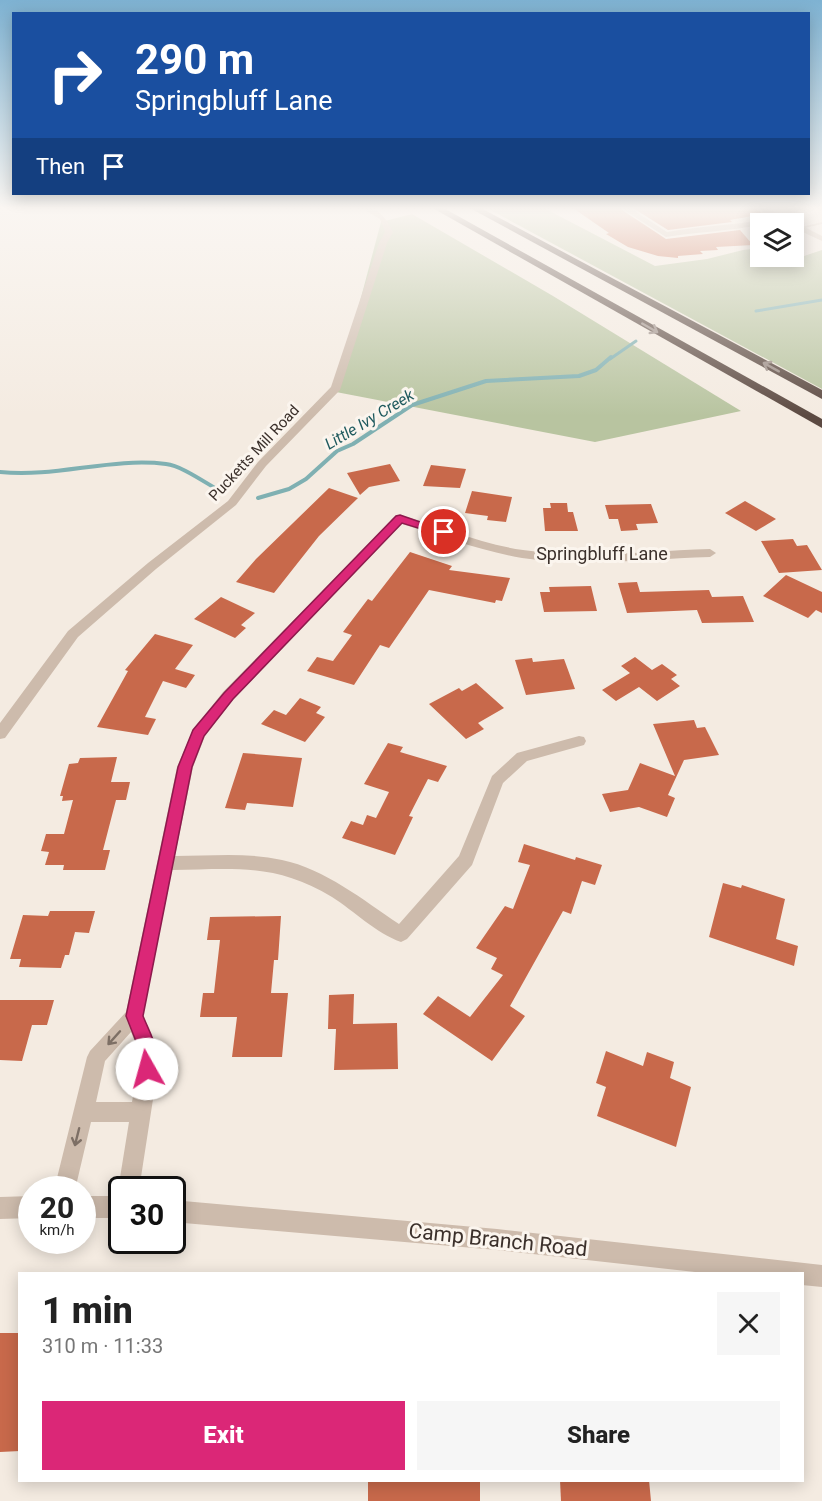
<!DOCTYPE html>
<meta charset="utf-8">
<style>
:root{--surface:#fff;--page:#f6f6f6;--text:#222;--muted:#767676;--accent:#db2777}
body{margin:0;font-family:Roboto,sans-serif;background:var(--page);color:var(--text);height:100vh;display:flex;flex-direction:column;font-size:22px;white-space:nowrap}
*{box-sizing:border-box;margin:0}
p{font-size:20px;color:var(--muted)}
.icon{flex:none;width:33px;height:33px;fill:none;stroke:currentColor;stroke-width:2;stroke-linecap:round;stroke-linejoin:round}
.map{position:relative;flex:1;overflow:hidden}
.panel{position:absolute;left:18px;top:1272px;width:786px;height:210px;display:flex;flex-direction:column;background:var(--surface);border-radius:0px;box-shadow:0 3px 15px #0003}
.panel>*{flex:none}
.banner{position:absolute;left:12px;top:12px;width:798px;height:183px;border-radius:0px;box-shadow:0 3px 15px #0003;background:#1a4fa0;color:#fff;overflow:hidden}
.buttons{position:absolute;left:750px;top:213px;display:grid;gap:12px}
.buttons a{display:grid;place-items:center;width:54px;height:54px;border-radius:0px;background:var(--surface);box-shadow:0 3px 15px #0003;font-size:30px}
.speed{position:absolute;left:18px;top:1176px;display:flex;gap:12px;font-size:30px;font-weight:700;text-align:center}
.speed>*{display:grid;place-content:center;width:78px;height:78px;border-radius:50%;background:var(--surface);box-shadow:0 3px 15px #0003;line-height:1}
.speed small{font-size:15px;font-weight:400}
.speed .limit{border:3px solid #111;border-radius:9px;background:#fff;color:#111}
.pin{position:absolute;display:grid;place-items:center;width:51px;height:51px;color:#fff;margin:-26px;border:3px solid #fff;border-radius:50%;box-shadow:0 2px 6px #0007}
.me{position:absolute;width:66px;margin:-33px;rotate:353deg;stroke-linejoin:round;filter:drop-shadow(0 0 4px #0008)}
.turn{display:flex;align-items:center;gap:21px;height:126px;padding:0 24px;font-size:27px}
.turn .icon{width:78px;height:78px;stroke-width:2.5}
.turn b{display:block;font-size:42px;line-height:51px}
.then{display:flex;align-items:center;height:57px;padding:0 24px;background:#0003;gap:12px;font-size:22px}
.round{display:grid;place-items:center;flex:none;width:63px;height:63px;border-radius:0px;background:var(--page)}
.headline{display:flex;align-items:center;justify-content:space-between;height:102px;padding:0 24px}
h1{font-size:36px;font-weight:800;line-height:45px}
.button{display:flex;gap:12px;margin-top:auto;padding:12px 24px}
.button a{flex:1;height:69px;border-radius:0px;background:var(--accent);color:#fff;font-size:24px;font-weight:800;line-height:69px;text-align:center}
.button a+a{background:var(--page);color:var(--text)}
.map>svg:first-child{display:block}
.green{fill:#b8c4a0}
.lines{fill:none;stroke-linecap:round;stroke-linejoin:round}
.stream-far1{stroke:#7fb0b2;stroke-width:3}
.stream{stroke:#7fb0b2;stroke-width:4}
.building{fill:#c8694b}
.service{fill:#cdbbac;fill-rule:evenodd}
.minor{fill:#cdbbac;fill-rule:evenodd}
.tertiary{fill:#cdbbac;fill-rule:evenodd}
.motorway{fill:#5c4a42;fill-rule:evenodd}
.oneway{stroke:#9c8e87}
.oneway2{stroke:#7d6f65}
.route{fill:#db2777;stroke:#8e194d;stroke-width:1.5}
.labels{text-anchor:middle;stroke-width:6;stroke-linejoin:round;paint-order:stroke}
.far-street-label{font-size:15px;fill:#3b302b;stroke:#fbf5ee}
.far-water-label{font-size:16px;font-style:italic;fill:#1f5a5e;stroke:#fbf5ee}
.street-label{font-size:18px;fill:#3b302b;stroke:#fbf5ee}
.near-street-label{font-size:21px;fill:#3b302b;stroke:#fbf5ee}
</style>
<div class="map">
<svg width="822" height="1501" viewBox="0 0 822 1501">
<rect width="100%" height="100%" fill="#f4ebe1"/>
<g class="green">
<path d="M483 206H540L655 266 707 259 743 250 760 248V256L798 258 822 250V389Z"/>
<path d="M412 214 553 296 741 411 595 442 336 392 381 222Z"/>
</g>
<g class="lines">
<g class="stream-far1">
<path d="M756 311 822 300"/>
<path d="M610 359 636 341"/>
</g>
<g class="stream">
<path d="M0 472C56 478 111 457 166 464 183 466 208 485 224 493"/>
<path d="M258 498 289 489 306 479 337 451 353 444 412 405 486 381 579 376 596 370 611 357"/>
</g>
</g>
<g class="building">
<path d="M570 206H616L666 239 740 230 753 245 716 247 718 250 700 251 703 254 678 256V258L658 256 628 247 606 234 609 233Z"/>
<path d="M645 206H752L763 214 730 220 732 222 668 230 633 208Z"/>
<path d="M390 464 400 481 369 487 360 495 347 473Z"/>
<path d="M431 465 466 469 460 488 423 486Z"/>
<path d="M329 488 358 498 319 536 274 593 236 582 256 559Z"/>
<path d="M472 491 512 497 506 522 487 520 488 516 465 513Z"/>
<path d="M745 501 776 519 756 531 725 513Z"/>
<path d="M550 503H567L568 512H573L578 531H545L543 508H551Z"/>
<path d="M651 504 658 523 636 524 638 530 621 531 618 519H609L605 505Z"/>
<path d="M793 539 797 546 807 545 822 570 779 573 761 541Z"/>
<path d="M410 552 452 566 449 570 510 578 502 601 496 600 495 603 429 590 389 648 380 645 354 685 307 671 317 657 333 661 352 635 343 632 368 599 372 601Z"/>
<path d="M786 575 822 592V613L816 610 808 618 763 596Z"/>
<path d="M637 582 640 592 709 590 712 597 743 596 754 622 702 623 697 610 627 613 618 583Z"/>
<path d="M591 586 597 611 544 612 540 592H550L549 587Z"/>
<path d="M221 597 255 613 241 625 246 628 235 638 194 619Z"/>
<path d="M155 634 193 645 175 669 195 675 186 688 163 681 145 717 156 719 148 735 97 727 128 671 125 670Z"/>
<path d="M635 657 652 670 662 664 677 675 671 679 680 686 657 701 639 687 616 701 602 690 630 673 621 666Z"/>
<path d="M532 658 533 662 564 659 575 689 526 695 515 660Z"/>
<path d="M476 683 504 708 478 723 484 729 466 739 429 704 459 688 462 691Z"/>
<path d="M300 698 321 707 316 713 325 717 305 742 261 724 274 710 286 715Z"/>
<path d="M694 720 697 728 705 727 719 755 684 760 668 795 675 798 667 817 639 807 610 812 602 794 628 790 640 763 675 776 653 724Z"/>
<path d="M388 743 403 747 400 752 447 766 438 782 428 779 409 816 413 817 395 855 342 838 351 821 363 825 367 815 376 818 389 792 364 784Z"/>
<path d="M243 753 302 758 293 807 247 803 245 810 225 808Z"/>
<path d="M117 757 111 782H130L126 800H116L103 850H110L105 870H63L64 865H45L49 852 41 851 46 834H64L73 800 62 801 63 796H60L69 764 78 763 80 758Z"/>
<path d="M524 844 575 860 576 857 602 865 595 885 582 881 571 914 563 911 539 954 510 1006 525 1016 492 1061 423 1014 438 996 470 1017 503 975 491 969 497 958 476 948 505 906 513 909 530 865 518 862Z"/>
<path d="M723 883 741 888 742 885 785 899 776 939 798 946 794 966 709 937Z"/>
<path d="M50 911H95L89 933 75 932 69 955H65L61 968 19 967 21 959H10L23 915 48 916Z"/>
<path d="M281 916 278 960H274L271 993H288L282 1057H232L237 1017H200L203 993H214L220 940H207L210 917Z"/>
<path d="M354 994 353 1024 397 1023 398 1069 334 1070 336 1029H328L329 995Z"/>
<path d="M0 1000H54L47 1025H32L22 1061 0 1060Z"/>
<path d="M606 1051 643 1066 647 1052 674 1062 670 1078 691 1087 676 1147 597 1116 606 1087 596 1083Z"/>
<path d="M0 1333H20V1451L0 1452Z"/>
<rect x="368" y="1480" width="112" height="21"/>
<path d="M560 1480H649L651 1501H561Z"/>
</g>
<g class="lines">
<path class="service" d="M822 222V224L800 229 798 228Z"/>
<g class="minor">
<path d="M618 206H627L667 232C703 226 739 225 774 218L754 206H763L822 236V241L794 228V224L781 222 760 224V225C729 231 698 232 666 237Z"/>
<path d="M400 515C441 526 480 544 523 550 585 559 648 551 710 549L716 553 710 557C648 559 584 567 522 558 481 551 442 536 402 524L233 700 205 736 193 767 175 856C210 856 247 852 282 860 325 869 363 900 399 924L459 856 492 776 517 753 579 736 584 737 586 741 584 745 527 761 503 783 472 865 407 939 401 942C376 933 354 911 332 897 276 863 235 869 172 870L143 1016 160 1054 139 1190H122V1198L118 1190 129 1122H91L75 1190H54L87 1057 90 1051 126 1012 177 767 193 730 223 692 396 516ZM131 1032 140 1054 132 1102H96L105 1061Z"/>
</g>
<g class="tertiary">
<path d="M358 206C376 205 386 217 393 232L387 243 340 390 266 466 236 505 156 569 78 637 5 738 0 739V723L68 631 148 563 228 501 258 462 331 387 379 243 385 232 380 219Z"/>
<path d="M32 1196V1218L0 1219V1197Z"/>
<rect x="82" y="1196" width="40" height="22"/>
<path d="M172 1200 497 1229 822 1265V1287L802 1285V1274H713L497 1250 172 1222Z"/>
</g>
<g class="motorway">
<path d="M429 206H440L822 419V428Z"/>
<path d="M466 206H477L822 390V399Z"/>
</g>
</g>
<defs><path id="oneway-shaft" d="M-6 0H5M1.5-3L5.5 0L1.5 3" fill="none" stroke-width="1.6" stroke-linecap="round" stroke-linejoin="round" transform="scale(1.5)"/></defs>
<g class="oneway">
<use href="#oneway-shaft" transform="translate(650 328) rotate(30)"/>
<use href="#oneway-shaft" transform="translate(771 367) rotate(-151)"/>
</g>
<g class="oneway2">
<use href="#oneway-shaft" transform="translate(114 1038) rotate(132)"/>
<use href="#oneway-shaft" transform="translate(77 1137) rotate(104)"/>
</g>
<linearGradient id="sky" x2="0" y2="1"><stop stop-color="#7eb2d2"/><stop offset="0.5" stop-color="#faf6f2"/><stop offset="1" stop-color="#faf6f2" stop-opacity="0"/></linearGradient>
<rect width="822" height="416" fill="url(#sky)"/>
<path class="route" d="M400 515 449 532 444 536 402 523 233 699 204 736 192 767 143 1016C151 1036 163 1054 154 1075L147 1077 141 1075 139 1069 141 1054 126 1016 178 767 193 730 224 693 396 516Z"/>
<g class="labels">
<g class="far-street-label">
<text transform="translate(254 453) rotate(-47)" y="5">Pucketts Mill Road</text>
</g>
<g class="far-water-label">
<text transform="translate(369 419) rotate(-31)" y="6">Little Ivy Creek</text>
</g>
<g class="street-label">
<text x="602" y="560">Springbluff Lane</text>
</g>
<g class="near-street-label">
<text transform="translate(498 1240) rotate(6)" y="7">Camp Branch Road</text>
</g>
</g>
</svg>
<div class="buttons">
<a><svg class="icon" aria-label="layers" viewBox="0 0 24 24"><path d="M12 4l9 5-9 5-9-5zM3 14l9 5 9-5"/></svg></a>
</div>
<div class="speed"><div>20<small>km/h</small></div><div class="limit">30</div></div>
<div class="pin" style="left:444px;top:532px;background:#d93025"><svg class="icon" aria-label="arrive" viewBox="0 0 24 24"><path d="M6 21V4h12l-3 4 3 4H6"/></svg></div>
<svg class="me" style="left:147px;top:1069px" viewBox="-20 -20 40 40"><circle r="19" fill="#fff"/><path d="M0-13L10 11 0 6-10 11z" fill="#db2777"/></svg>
<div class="banner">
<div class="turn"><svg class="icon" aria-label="right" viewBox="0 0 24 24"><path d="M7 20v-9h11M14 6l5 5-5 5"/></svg><div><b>290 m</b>Springbluff Lane</div></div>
<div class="then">Then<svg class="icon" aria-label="arrive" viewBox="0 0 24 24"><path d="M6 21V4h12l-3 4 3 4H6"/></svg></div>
</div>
<section class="panel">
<div class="headline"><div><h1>1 min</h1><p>310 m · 11:33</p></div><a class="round"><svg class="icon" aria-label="close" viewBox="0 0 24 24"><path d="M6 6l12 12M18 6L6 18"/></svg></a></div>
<div class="button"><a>Exit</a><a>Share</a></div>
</section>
</div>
